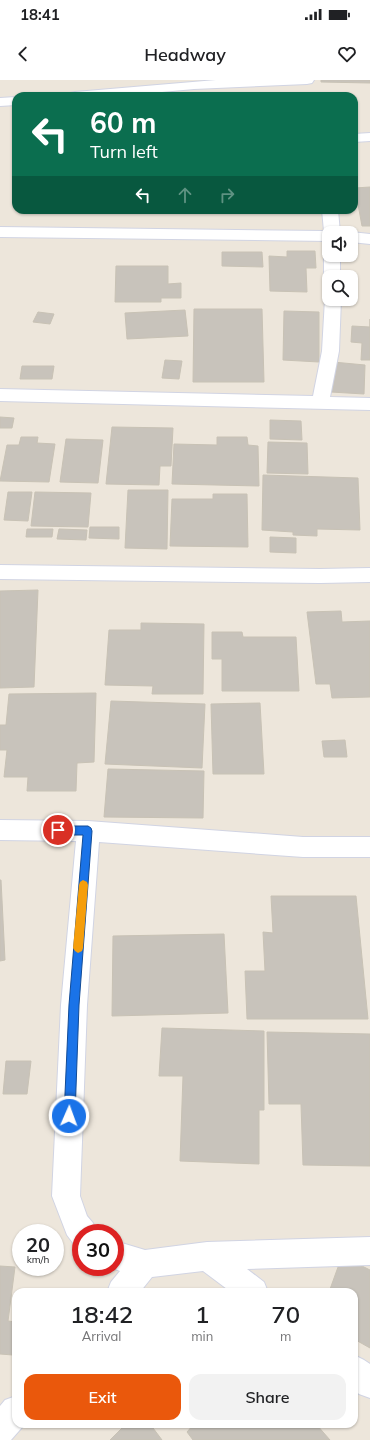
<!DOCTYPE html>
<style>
:root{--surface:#fff;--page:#f2f2f2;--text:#202124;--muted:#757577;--accent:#ea580c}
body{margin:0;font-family:Mulish,sans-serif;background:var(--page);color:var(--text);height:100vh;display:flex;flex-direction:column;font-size:15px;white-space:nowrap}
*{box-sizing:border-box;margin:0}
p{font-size:13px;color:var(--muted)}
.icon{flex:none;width:22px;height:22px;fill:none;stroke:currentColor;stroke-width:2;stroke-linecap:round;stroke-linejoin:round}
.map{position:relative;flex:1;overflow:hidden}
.sheet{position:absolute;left:12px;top:1208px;width:346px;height:140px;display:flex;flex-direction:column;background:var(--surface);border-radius:12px;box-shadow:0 1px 3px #0004}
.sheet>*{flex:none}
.banner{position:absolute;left:12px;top:12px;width:346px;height:122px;border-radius:12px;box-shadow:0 1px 3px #0004;background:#0b6e4f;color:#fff;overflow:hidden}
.fabs{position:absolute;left:322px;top:146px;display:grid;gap:8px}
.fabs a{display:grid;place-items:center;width:36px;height:36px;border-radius:8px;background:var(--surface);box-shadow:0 1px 3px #0004;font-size:20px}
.speed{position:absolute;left:12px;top:1144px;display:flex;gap:8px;font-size:20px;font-weight:700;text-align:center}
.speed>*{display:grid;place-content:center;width:52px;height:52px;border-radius:50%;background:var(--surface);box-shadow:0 1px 3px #0004;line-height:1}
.speed small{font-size:10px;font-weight:400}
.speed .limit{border:6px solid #d22;background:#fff;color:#111}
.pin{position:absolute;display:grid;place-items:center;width:34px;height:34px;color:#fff;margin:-17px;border:2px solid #fff;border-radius:50%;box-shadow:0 1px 4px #0007}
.me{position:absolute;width:44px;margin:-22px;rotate:2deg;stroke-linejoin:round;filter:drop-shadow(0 0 3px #0008)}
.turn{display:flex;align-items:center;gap:14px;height:84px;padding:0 12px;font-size:18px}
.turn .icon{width:52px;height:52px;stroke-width:2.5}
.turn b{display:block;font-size:28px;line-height:34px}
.lanes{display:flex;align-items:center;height:38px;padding:0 12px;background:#0003;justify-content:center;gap:20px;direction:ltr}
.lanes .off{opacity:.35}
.eta{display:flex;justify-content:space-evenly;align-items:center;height:68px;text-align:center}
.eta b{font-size:24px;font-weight:600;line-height:28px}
.cta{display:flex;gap:8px;margin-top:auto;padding:8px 12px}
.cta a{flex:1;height:46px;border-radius:12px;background:var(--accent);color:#fff;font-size:16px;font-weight:600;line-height:46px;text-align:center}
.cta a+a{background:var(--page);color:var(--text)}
.status{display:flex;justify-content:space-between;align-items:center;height:28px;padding:0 20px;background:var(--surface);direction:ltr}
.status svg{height:11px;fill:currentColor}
header{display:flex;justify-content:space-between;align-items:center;height:52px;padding:0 12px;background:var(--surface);font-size:18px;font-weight:600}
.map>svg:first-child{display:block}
.building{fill:#c8c3bb;stroke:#c8c2b5}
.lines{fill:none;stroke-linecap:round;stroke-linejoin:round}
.minor-casing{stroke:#d1d4e3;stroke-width:2}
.minor{fill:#fff;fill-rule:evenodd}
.route{fill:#1a73e8;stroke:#114b97}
.slow{fill:#f59e0b}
</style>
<div class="status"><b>18:41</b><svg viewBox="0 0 49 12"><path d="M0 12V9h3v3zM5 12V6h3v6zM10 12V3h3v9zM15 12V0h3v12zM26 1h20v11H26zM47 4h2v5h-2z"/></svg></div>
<header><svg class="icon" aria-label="back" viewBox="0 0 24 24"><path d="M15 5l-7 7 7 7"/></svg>Headway<svg class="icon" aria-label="heart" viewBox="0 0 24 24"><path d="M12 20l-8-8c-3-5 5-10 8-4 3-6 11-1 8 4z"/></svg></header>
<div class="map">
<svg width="370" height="1360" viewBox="0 0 370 1360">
<rect width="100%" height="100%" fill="#ede6db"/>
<g class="building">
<path d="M321 0H370V3L321 2Z"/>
<path d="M370 107V146H362L355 108Z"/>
<path d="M287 171H315L316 188H306L307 212 270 211 269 176 287 177Z"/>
<path d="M222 172H262L263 187 222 186Z"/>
<path d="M116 186H168V204L181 203V218H161V222H115Z"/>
<path d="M194 229H262L264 302H193Z"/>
<path d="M185 230 188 256 127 259 125 233Z"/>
<path d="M284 231 319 232V282L283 280Z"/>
<path d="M38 232 54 234 50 244 33 242Z"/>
<path d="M370 239V280H361L362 263 351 262 352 246 370 247Z"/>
<path d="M165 280 182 281 179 299 162 298Z"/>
<path d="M333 282 365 285 364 314 331 312Z"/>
<path d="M22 286H54L52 299H20Z"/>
<path d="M0 337 14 338 12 348H0Z"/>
<path d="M270 340 301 341 302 360 270 359Z"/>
<path d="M112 347 173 348 171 386H160L159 405 106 404Z"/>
<path d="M21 357H38L37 363 55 364 49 402 0 401 7 365H19Z"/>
<path d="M217 357H247L248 365 258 366 259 406 172 404 174 364 217 365Z"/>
<path d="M66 359 103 360 98 403 60 402Z"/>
<path d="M268 362 307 363 308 394 267 393Z"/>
<path d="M263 395 358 398 360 450 317 449V456L293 455V452L262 450Z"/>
<path d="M128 410H168L167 469 125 468Z"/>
<path d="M8 412H32L28 441 4 440Z"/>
<path d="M35 412 91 413 88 447 31 446Z"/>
<path d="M213 414H247L248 467 170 466 172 419H213Z"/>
<path d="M90 447H119V459L89 458Z"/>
<path d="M27 449H53L52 457H26Z"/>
<path d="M59 449 87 450 86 460 57 459Z"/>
<path d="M270 457 296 458V473L270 472Z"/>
<path d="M38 510 34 607 0 608V511Z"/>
<path d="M341 531 342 542 370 541V617L332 618 330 604H316L307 532Z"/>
<path d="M141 543 204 544 203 614H152L153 606 105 605 109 550H141Z"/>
<path d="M212 552H242L243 557H296L299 611H222V579H212Z"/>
<path d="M96 613 94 682 77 683 76 711H27L28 697H4L7 670H0V645H6L9 614Z"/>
<path d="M111 621 205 624 202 688 105 684Z"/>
<path d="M260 623 264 694H213L211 624Z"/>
<path d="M345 660 347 677H324L322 661Z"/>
<path d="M108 689 204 691 203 738 104 737Z"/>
<path d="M1 800 5 880 0 881V800Z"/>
<path d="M271 816H356L368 939H247L245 891H265L263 852 273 853Z"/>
<path d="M224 854 228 933 112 936 113 856Z"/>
<path d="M162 948 264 951V1030H259V1084L180 1081 183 996H159Z"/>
<path d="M267 952 370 954V1086L303 1085 301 1024H269Z"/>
<path d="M6 981H31L27 1014H3Z"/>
<path d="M342 1176 370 1190V1268L354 1259V1212H329Z"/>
<path d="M0 1186 15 1187 8 1241 16 1242 13 1275 0 1274Z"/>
<path d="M126 1344H150L162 1360H110Z"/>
<path d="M194 1344H316L330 1360H193L187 1352Z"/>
</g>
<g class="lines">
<defs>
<g id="minor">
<path d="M216 0H314L312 3 307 4 194 9 119 16H68L70 13 75 12Z"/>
<path d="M16 17V25L0 26V18Z"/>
<path d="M370 53V61L354 62V54Z"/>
<path d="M322 130H338L340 153H329V161L0 157V147L324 151Z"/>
<path d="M351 152 370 154V164L351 162V153H348Z"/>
<path d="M329 171V175H340V197H329V201L324 197V175Z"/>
<path d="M327 215H329V219H341L339 271 330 317 370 318V330L0 321V309L313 316 322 271 325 219Z"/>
<path d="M0 485 320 489 370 488V502L320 503 0 499Z"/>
<path d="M0 740 88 741 303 757H370V777H303L99 762 87 925 80 1116 87 1136 93 1143 97 1153H81V1166L73 1163 67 1155 52 1116 61 925 76 761 0 760Z"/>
<path d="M370 1157V1185L247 1189 264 1202 268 1212H231L203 1191 152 1197 140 1212H107L111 1202 120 1191 110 1187H115V1161L145 1170 207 1162Z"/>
<path d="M354 1275 364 1280 370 1284V1318L359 1314 354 1309Z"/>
<path d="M16 1316V1344H25L11 1360H0V1326L5 1320Z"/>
</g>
</defs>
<use href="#minor" class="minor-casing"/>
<use href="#minor" class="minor"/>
</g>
<path class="route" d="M58 746H88L91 748 92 751 79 925 75 1036 73 1040 69 1042 65 1040 64 1036 69 925 83 755H58L55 753 54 750 55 747Z"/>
<path class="slow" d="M83 800 87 802 88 805 83 868 82 871 78 873 75 871 73 868 79 805 80 802Z"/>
</svg>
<div class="fabs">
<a><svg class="icon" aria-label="sound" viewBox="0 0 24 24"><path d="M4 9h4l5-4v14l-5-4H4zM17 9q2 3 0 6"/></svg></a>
<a><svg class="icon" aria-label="search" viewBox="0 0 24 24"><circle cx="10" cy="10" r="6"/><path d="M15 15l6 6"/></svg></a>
</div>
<div class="speed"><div>20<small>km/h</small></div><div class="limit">30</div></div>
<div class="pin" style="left:58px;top:750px;background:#d93025"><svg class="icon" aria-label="arrive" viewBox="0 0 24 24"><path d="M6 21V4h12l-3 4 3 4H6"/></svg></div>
<svg class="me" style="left:69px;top:1036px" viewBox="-20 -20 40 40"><circle r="17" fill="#1a73e8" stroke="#fff" stroke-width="3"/><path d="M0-11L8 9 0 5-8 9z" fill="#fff"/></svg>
<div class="banner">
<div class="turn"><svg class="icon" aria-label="left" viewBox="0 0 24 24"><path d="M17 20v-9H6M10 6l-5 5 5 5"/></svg><div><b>60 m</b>Turn left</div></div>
<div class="lanes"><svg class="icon" aria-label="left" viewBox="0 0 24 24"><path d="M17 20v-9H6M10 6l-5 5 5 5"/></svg><svg class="icon off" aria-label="ahead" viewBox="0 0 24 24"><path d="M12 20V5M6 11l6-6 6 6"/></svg><svg class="icon off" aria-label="right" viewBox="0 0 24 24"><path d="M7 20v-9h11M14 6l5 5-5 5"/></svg></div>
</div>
<section class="sheet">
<div class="eta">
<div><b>18:42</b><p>Arrival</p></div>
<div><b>1</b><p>min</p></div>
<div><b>70</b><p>m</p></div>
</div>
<div class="cta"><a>Exit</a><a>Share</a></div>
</section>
</div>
